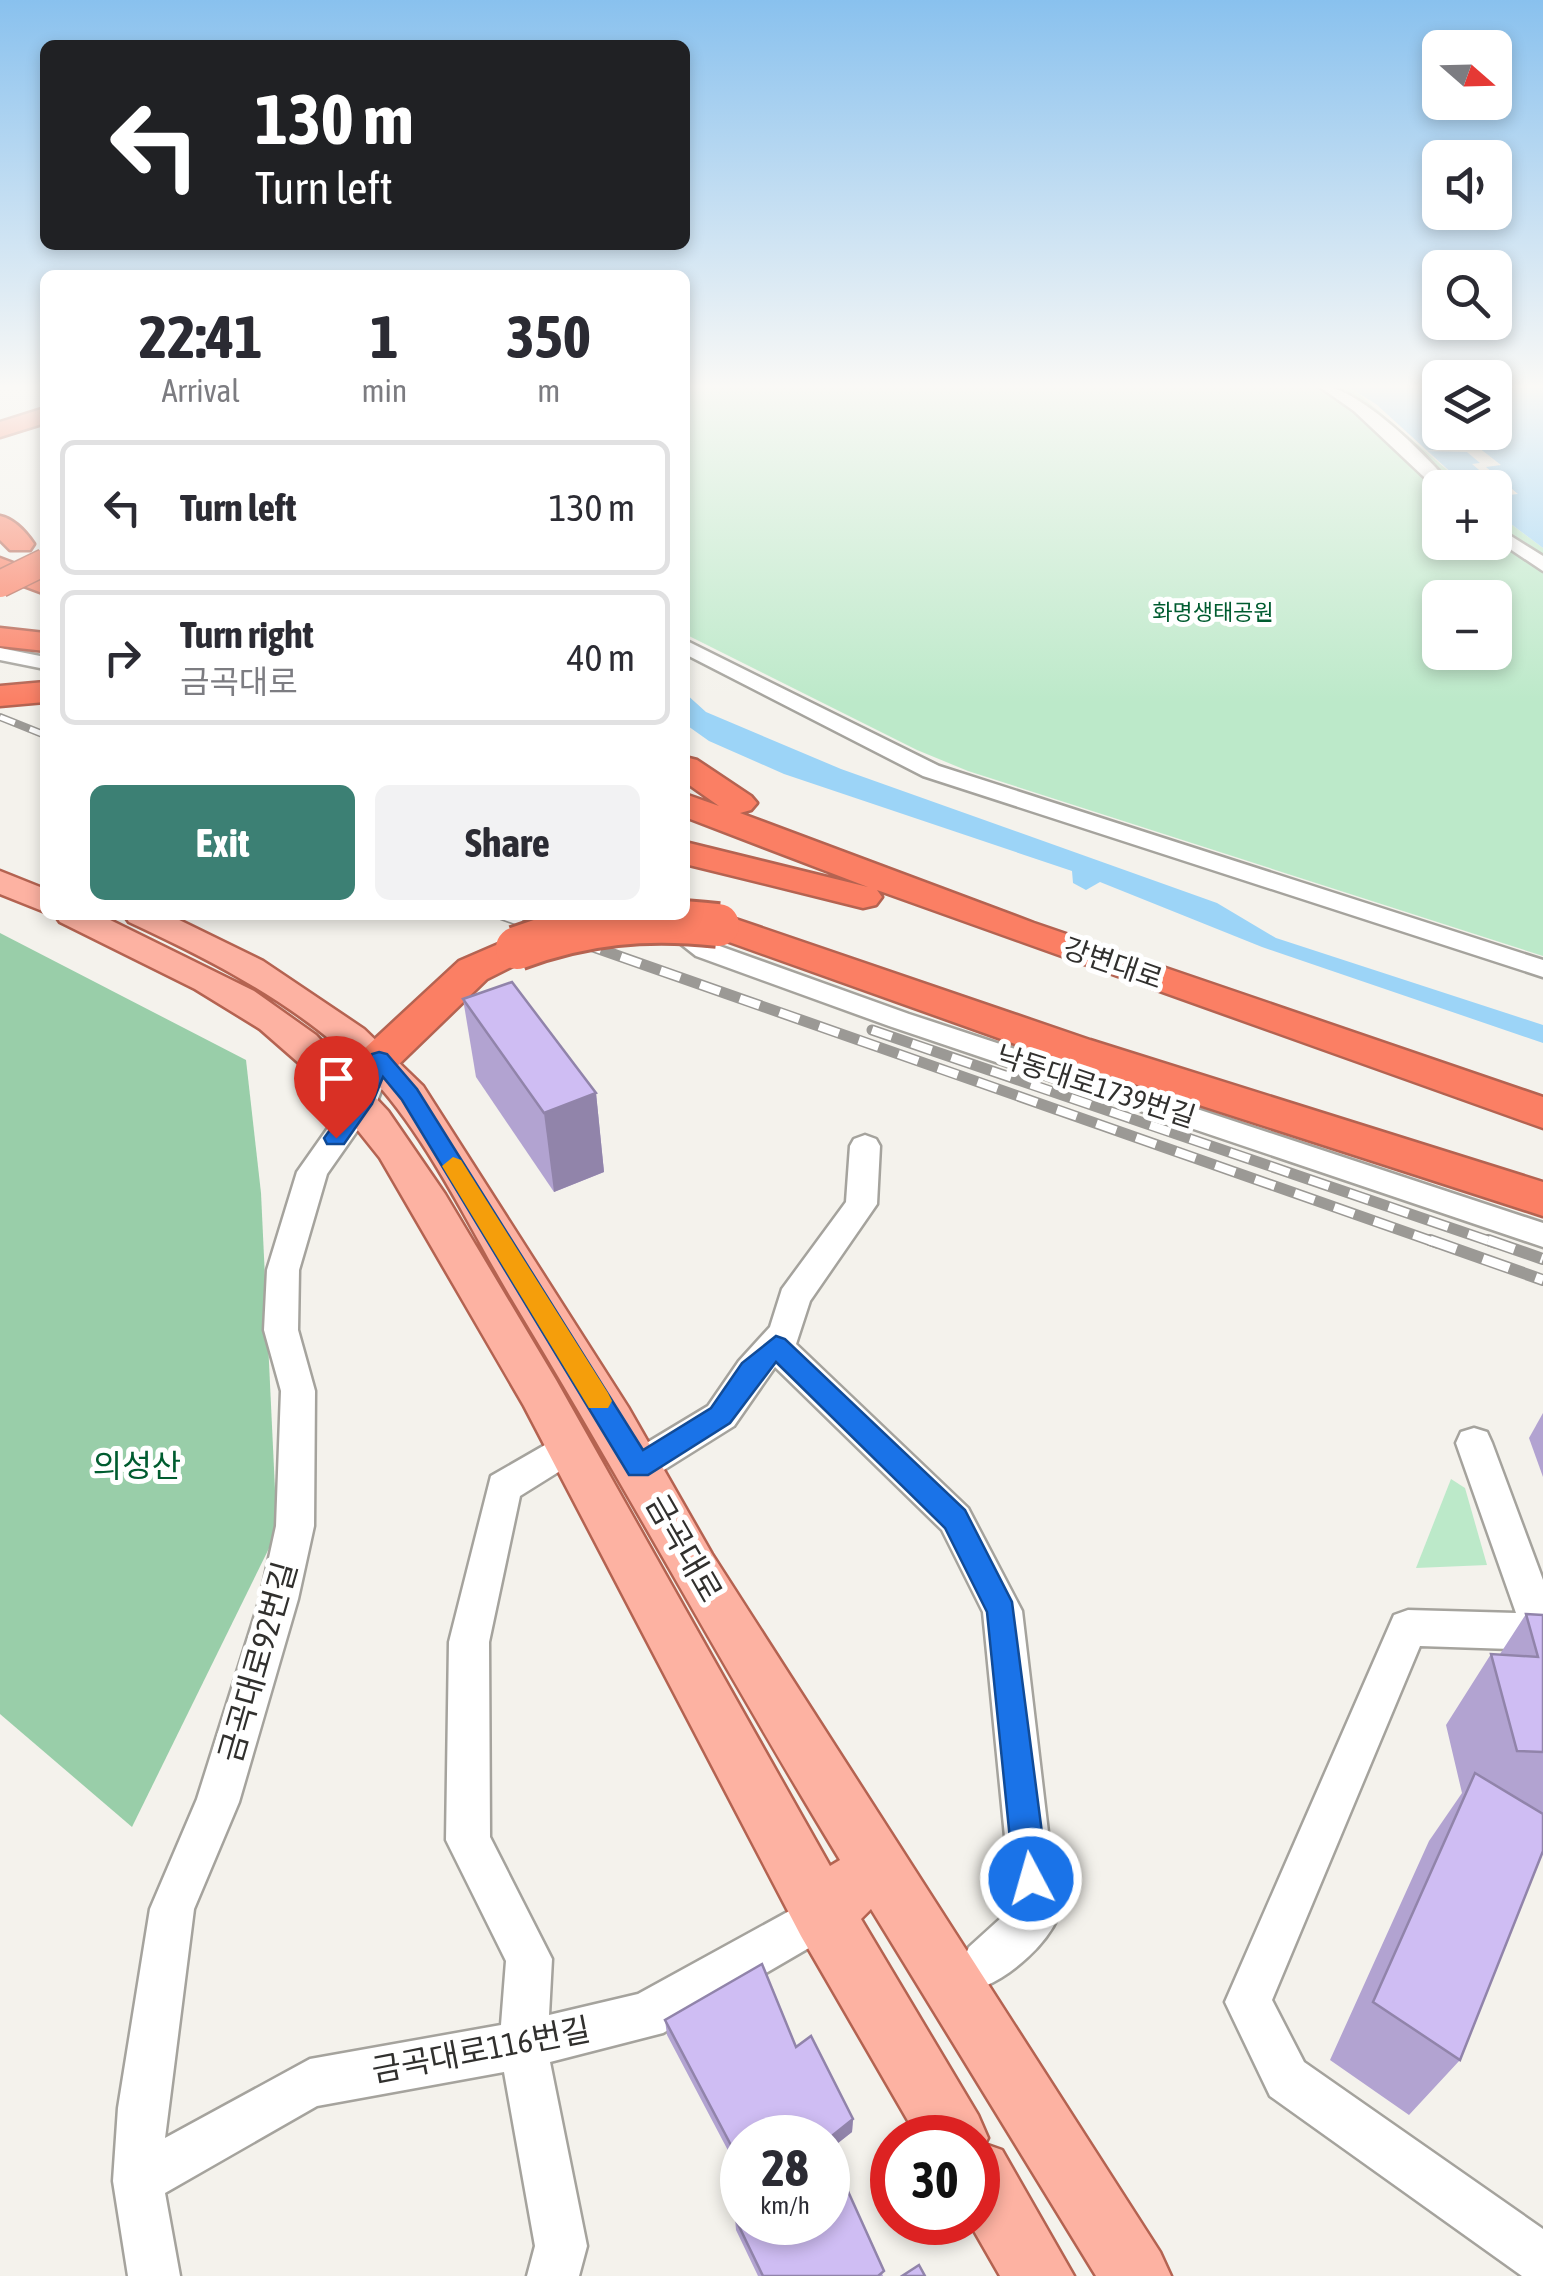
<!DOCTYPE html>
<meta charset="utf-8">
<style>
:root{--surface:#fff;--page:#f2f2f3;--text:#2b2b33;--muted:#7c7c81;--line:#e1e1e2;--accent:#3c8074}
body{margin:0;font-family:"Asap Condensed","Noto Sans KR",sans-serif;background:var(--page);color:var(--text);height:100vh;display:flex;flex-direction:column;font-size:38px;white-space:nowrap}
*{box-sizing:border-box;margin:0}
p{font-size:32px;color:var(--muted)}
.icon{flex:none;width:55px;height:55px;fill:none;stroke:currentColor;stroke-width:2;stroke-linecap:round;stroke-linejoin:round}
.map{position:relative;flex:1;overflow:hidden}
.side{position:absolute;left:40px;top:270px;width:650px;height:650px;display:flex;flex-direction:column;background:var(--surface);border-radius:15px;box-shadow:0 5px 15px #0003}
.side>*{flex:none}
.guide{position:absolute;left:40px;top:40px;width:650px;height:210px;border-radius:15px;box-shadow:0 5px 15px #0003;background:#202124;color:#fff;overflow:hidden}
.needle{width:65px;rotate:110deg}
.fabs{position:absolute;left:1422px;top:30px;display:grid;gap:20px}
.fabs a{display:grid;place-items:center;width:90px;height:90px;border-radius:15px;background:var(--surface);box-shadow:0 5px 15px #0003;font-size:50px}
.speed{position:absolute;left:720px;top:2115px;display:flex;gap:20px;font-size:50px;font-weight:700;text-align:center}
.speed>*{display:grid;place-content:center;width:130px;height:130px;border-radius:50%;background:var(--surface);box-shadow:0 5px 15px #0003;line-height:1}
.speed small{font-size:25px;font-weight:400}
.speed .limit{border:15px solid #d22;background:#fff;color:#111}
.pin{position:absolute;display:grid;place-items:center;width:85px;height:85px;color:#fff;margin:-102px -42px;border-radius:50% 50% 50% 0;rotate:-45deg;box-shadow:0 0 10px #0007}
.pin .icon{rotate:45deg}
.me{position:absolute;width:110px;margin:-55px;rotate:354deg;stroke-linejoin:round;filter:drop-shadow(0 0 8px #0008)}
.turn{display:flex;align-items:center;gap:35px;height:210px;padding:0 50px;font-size:45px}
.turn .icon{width:130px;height:130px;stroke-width:2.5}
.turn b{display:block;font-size:70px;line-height:85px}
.eta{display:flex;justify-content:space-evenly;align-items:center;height:170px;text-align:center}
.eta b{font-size:60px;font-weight:700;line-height:70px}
.action{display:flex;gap:20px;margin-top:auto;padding:20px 50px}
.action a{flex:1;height:115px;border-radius:15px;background:var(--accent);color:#fff;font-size:40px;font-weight:700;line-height:115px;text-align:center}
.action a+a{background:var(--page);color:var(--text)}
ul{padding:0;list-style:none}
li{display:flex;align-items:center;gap:30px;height:135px;margin:0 20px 15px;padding:0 30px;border:5px solid var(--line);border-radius:15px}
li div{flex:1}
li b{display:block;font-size:38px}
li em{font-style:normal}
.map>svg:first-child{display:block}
.green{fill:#bce9c9;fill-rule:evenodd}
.forest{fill:#99cea9}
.water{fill:#9cd4f7}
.pier{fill:#f4f2ec}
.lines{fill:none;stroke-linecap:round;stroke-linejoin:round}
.minor-casing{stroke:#a5a39d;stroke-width:5}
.major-casing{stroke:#b46351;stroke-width:5}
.highway-casing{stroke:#b46351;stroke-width:5}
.minor{fill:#fff;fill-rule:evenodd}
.major{fill:#fdb2a2;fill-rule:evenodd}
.highway{fill:#fb7f64;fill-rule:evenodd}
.rail-far2-casing{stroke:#9b9995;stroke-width:8}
.rail-far1-casing{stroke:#9b9995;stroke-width:11}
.rail-casing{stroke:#9b9995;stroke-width:12}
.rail-far2{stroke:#fff;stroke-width:5;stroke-dasharray:16;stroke-linecap:butt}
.rail-far1{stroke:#fff;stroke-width:8;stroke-dasharray:21;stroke-linecap:butt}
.rail{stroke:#fff;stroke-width:9;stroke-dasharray:28;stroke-linecap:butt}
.highway-bridge-far1-casing{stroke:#b46351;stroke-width:29;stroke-linecap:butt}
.highway-bridge-casing{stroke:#b46351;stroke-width:48;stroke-linecap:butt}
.highway-bridge-far1{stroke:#fb7f64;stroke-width:26}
.highway-bridge{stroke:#fb7f64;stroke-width:42}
.wall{fill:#b2a3d1}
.shaded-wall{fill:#9184aa}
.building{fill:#cfbdf3;stroke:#9184aa;stroke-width:2.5}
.route{fill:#1a73e8;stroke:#114b97;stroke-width:2.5}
.slow{fill:#f59e0b}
.labels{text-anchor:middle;stroke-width:10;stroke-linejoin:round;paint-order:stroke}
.far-park-label{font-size:22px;fill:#005c30;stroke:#fff}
.street-label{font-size:28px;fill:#31302e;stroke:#fff}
.near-park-label{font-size:32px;fill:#005c30;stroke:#fff}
.near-street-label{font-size:32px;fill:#31302e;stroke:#fff}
</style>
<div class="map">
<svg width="1543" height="2276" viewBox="0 0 1543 2276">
<rect width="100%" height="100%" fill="#f4f2ec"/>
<g class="green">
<path d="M685 385H1345L1353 389 1467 487 1440 488V542H1495V512L1543 548V956L968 771 917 750 685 634ZM1440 598H1495V652H1440Z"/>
<path d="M1451 1479 1465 1488 1487 1565 1416 1568Z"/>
</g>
<path class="forest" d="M0 933 246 1060 261 1193 277 1532 132 1827 0 1714Z"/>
<g class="water">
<path d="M1345 385H1440V432H1495V385H1543V548L1495 512V488L1467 487 1376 404Z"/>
<path d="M685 693 706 712 841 769 1217 903 1276 938 1543 1025V1043L1262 947 1100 882 1086 890 1073 883 1072 871 784 774 709 741 685 724Z"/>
</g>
<path class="pier" d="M1465 437 1501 465 1486 467 1518 494 1509 495 1472 464 1480 463 1467 452 1423 451 1462 448 1451 438Z"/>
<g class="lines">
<defs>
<g id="minor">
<path d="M1317 385C1358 385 1427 456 1454 488H1440V492L1354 411Z"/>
<path d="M1495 526 1543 556V571L1495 539Z"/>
<path d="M685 640 939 766 1543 960V977L923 776 685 654Z"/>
<path d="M0 648 45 657V669L0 660Z"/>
<path d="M660 915 676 916 714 944 909 1014 1543 1223V1247L889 1026 696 956 658 926 654 921Z"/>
<path d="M379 1050 393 1059 376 1104 327 1174 299 1270 298 1330 315 1391 314 1526 298 1599 239 1802 194 1909 165 2138 310 2059 501 2025 506 1961 446 1840 449 1642 491 1476 571 1430 584 1434 589 1445 584 1456 520 1496 489 1642 490 1837 552 1959 549 2015 638 1994 822 1893 838 1899 844 1915 838 1931 663 2033 550 2062 587 2246 579 2276H527L535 2246 504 2072 317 2106 165 2193 180 2276H128L113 2181 118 2108 150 1909 197 1799 260 1599 276 1526 281 1391 264 1330 267 1270 297 1172 347 1101 369 1052Z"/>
<path d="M865 1135 876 1139 880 1146 877 1204 810 1301 796 1344 968 1508 1022 1611 1058 1917C1046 1945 1013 1974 985 1986L969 1979 962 1963 969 1947 1012 1908 983 1612 942 1530 775 1367 734 1426 651 1478 638 1482 625 1478 620 1467 625 1456 708 1406 739 1361 770 1327 782 1289 846 1202 850 1146 854 1139Z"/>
<path d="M1474 1428 1487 1432 1492 1443 1543 1580V1650L1420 1646 1272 2000 1304 2062 1543 2229V2276H1522L1270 2096 1225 2002 1394 1615 1408 1610 1516 1613 1456 1443 1461 1432Z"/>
</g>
<g id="major">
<path d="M0 871 45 889V912L0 894Z"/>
<path d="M55 915H100L254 991 316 1035 388 1111 445 1194 556 1380 830 1866 840 1860C727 1675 624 1484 512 1299 469 1227 427 1136 370 1076 303 1007 215 962 129 922L124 915H169L263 961 364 1029 423 1086 628 1407 712 1554 1160 2252 1171 2276H1096L871 1909 861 1919 978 2115 988 2138 985 2144 1002 2150 1074 2276H1000L969 2222H978V2138H918L801 1936 524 1406 380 1158 316 1078 260 1029 195 989 60 922Z"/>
</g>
<g id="highway">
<path d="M45 408V423L0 437V422Z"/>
<path d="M0 516C14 519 26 532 34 544L30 550H10L0 540Z"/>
<path d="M0 558 45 575V594L0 577Z"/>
<path d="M0 628 45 633V651L0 646Z"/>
<path d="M45 682V702L0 706V686Z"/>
<path d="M685 757 697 760 751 796 757 803 751 810 740 813 1034 923 1543 1097V1128L877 890 882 897 876 905 863 908 685 864V842L868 887 685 817V794L719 806 685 782Z"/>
<path d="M718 913 1090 1040 1543 1182V1216L1060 1060 704 933 699 925 704 917Z"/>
<path d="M517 936 531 939 537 948 531 957 487 979 394 1069 379 1073 364 1069 358 1059 364 1049 459 961Z"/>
</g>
</defs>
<use href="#minor" class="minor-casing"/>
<use href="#major" class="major-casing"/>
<use href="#highway" class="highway-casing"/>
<use href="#minor" class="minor"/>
<use href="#major" class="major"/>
<use href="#highway" class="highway"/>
<defs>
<path id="rail-far2" d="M0 717 45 735"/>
<g id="rail-far1">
<path d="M502 915 1437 1243"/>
<path d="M872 1030 1495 1243"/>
</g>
<g id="rail">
<path d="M1430 1240 1543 1280"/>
<path d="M1488 1240 1543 1259"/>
</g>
</defs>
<use href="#rail-far2" class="rail-far2-casing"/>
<use href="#rail-far1" class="rail-far1-casing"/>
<use href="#rail" class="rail-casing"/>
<use href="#rail-far2" class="rail-far2"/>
<use href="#rail-far1" class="rail-far1"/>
<use href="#rail" class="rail"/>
<defs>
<path id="highway-bridge-far1" d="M0 584 45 562"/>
<path id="highway-bridge" d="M517 948C584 923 647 917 718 925"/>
</defs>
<use href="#highway-bridge-far1" class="highway-bridge-far1-casing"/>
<use href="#highway-bridge" class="highway-bridge-casing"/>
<use href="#highway-bridge-far1" class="highway-bridge-far1"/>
<use href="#highway-bridge" class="highway-bridge"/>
</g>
<g class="wall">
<path d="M463 999 596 1093 604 1172 554 1192 476 1077Z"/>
<path d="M1543 1413V1477L1529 1438Z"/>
<path d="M1526 1614 1543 1615V1851L1460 2060 1409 2115 1330 2060 1429 1841 1462 1793 1446 1725 1491 1654H1500Z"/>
<path d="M665 2020 796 2047 853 2119 852 2132 829 2150 883 2276H758L736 2230 735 2218 828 2222 742 2138V2177L667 2035Z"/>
</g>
<g class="shaded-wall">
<path d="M596 1093 604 1172 554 1192 544 1113Z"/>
<path d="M853 2119 852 2132 828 2151V2139Z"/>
</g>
<g class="building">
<path d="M512 982 596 1093 544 1113 463 999Z"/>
<path d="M1526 1614 1543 1615V1752L1517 1751 1491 1654 1538 1657Z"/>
<path d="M1475 1773 1543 1814V1851L1460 2060 1373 2002Z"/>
<path d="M762 1964 796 2047 811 2036 853 2119 828 2139V2138H742V2166L665 2020Z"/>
<path d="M828 2147 884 2271 878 2276H763L735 2218 742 2214V2222H828Z"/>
<path d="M919 2265 925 2276H902Z"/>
</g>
<linearGradient id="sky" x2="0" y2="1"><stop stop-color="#89c1ee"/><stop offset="0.55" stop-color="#faf9f6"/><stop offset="1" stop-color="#faf9f6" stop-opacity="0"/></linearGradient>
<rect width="1543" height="703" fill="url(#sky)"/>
<path class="route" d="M379 1052 387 1054 417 1089 643 1450 711 1408 742 1363 776 1336 785 1339 965 1510 1012 1602 1048 1879 1043 1891 1031 1896 1019 1891 1014 1879 987 1612 945 1528 776 1362 730 1423 648 1475H629L402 1100 383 1077 372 1104 344 1144H327L324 1138 351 1101 372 1054Z"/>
<path class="slow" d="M453 1157 461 1160 608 1393 612 1401 608 1408H589L442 1166Z"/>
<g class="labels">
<g class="far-park-label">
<text x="1213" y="620">화명생태공원</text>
</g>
<g class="street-label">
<text transform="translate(1113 963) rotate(19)" y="10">강변대로</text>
<text transform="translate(1096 1086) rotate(18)" y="10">낙동대로1739번길</text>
</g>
<g class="near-park-label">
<text x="137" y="1477">의성산</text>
</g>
<g class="near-street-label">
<text transform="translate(684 1548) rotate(60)" y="11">금곡대로</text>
<text transform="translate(258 1662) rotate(-74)" y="11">금곡대로92번길</text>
<text transform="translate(481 2050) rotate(-11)" y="11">금곡대로116번길</text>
</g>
</g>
</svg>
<div class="fabs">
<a><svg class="needle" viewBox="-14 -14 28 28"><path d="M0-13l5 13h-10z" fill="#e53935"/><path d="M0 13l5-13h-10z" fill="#7c7c81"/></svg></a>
<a><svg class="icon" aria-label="sound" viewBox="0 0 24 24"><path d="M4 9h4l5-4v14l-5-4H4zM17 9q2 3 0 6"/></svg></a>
<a><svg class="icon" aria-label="search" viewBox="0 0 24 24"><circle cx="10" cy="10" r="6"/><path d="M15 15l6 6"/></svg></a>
<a><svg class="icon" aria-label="layers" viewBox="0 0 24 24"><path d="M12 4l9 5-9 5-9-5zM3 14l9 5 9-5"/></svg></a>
<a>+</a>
<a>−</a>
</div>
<div class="speed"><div>28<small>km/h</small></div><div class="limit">30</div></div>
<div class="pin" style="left:336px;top:1138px;background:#d93025"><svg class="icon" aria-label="arrive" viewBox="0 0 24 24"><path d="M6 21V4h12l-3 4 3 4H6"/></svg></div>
<svg class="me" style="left:1031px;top:1879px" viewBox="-20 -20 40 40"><circle r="17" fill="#1a73e8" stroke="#fff" stroke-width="3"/><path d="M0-11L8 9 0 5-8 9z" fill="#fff"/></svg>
<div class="guide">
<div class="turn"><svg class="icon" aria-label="left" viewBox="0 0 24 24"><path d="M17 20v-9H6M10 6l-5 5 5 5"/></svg><div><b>130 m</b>Turn left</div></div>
</div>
<section class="side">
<div class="eta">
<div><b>22:41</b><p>Arrival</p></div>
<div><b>1</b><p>min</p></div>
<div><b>350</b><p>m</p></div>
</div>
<ul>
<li><svg class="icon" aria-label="left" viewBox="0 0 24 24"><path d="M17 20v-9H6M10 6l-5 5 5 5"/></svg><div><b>Turn left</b></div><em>130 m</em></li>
<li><svg class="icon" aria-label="right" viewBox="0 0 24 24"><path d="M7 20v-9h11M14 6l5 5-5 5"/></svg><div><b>Turn right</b><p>금곡대로</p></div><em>40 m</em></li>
</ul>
<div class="action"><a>Exit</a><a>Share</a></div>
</section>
</div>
